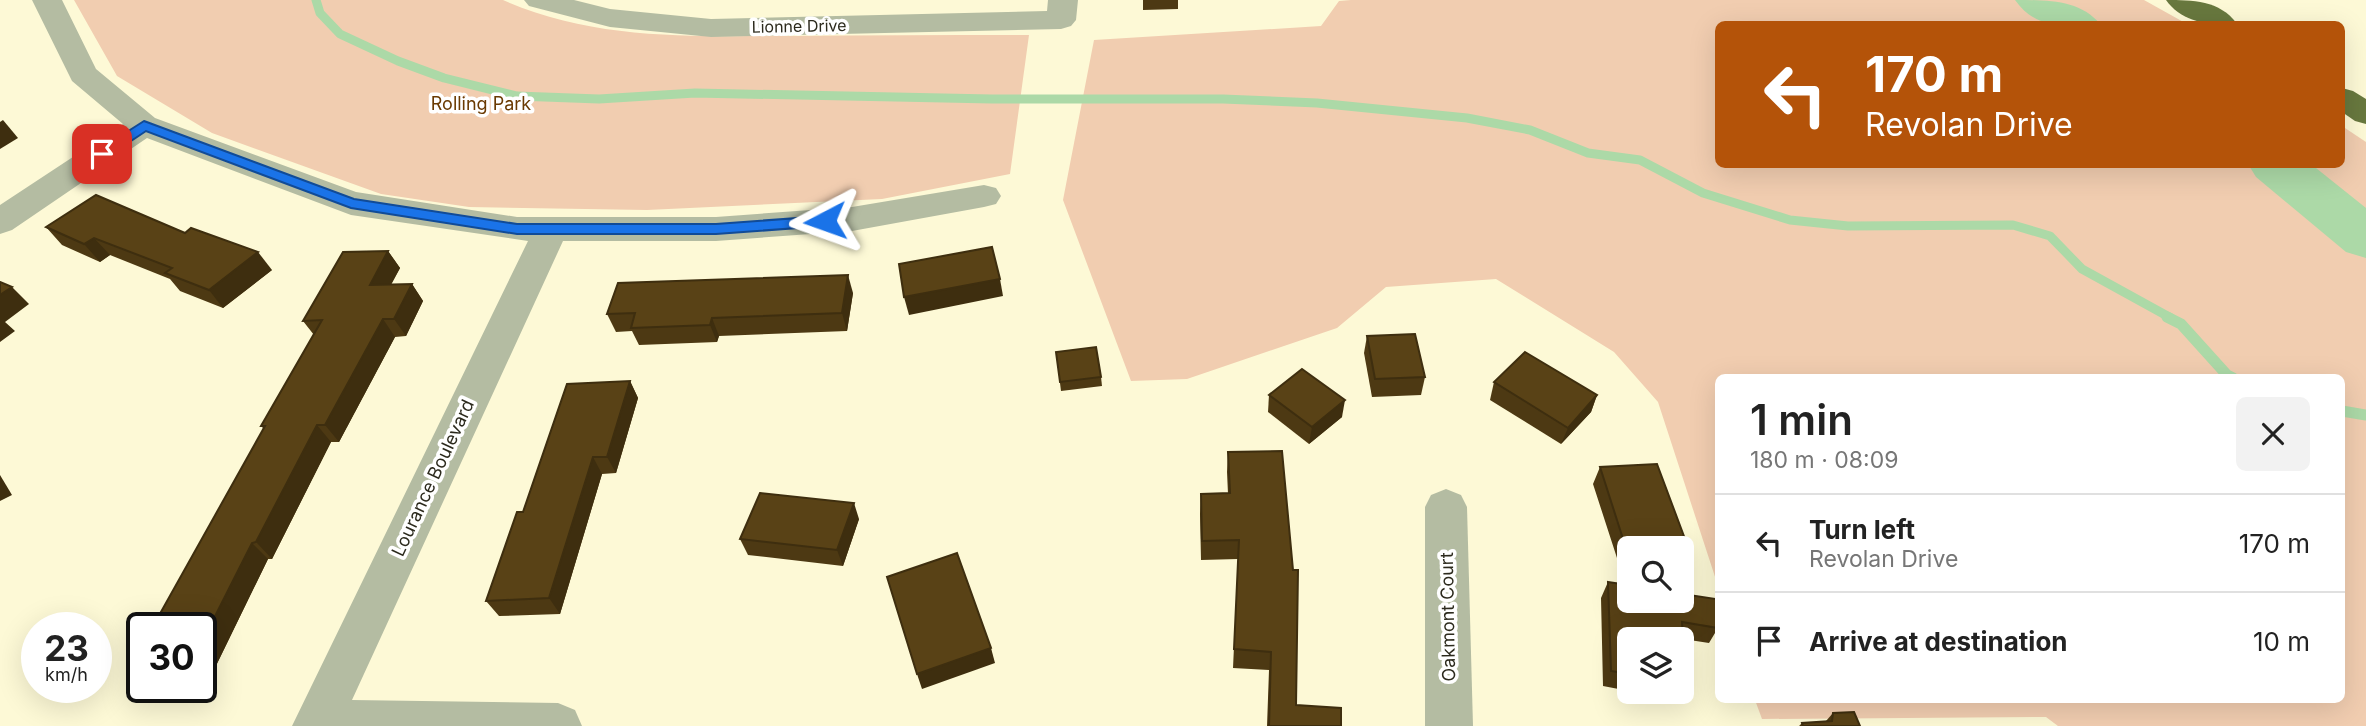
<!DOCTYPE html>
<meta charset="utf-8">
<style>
:root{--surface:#fff;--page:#f2f2f2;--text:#222;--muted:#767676;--line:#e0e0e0}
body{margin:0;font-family:Inter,sans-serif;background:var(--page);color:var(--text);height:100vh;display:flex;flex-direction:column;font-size:26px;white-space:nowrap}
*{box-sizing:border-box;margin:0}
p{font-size:23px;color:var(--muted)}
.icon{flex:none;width:38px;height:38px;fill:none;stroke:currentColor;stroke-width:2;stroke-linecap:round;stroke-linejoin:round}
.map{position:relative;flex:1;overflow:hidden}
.details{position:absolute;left:1715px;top:374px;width:630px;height:329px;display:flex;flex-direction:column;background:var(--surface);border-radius:10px;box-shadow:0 7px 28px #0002}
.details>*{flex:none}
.top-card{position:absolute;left:1715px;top:21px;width:630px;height:147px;border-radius:10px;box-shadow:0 7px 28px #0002;background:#b45309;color:#fff;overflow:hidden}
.tools{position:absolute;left:1617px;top:536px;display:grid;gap:14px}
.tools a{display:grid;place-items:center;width:77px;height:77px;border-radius:10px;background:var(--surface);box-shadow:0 7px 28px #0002;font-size:35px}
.speed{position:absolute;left:21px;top:612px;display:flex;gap:14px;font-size:35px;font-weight:700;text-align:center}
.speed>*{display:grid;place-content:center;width:91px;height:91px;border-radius:50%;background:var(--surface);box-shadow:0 7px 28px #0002;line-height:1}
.speed small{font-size:18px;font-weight:400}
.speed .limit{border:4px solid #111;border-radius:10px;background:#fff;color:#111}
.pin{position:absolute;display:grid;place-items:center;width:60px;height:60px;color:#fff;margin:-30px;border-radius:14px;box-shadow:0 4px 10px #0006}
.me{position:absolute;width:77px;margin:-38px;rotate:266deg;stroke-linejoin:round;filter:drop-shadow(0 0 5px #0008)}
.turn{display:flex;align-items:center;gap:24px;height:147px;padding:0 35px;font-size:32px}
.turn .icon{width:91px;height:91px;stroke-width:2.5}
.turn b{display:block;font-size:49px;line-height:60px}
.round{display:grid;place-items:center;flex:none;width:74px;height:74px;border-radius:10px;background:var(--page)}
.summary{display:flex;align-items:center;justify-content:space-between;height:119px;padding:0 35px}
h1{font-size:42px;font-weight:600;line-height:52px}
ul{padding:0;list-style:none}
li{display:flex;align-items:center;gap:21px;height:98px;padding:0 35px;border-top:2px solid var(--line)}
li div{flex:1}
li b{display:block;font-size:26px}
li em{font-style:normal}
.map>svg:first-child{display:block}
.green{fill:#f1cdb0}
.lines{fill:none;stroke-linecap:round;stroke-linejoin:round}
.stream-far1{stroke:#acd9a7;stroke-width:9}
.stream{stroke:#acd9a7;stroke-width:11}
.river{fill:#acd9a7;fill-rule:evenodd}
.minor{fill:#b4bca2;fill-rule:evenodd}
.highway{fill:#68783e;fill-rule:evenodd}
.wall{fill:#4d3913}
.shaded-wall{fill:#3e2e0f}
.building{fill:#594216;stroke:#3e2e0f;stroke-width:2}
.route{fill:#1a73e8;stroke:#114b97;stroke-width:2}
.labels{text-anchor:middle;stroke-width:7;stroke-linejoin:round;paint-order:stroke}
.far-street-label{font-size:16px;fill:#2c2a1d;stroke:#fff}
.park-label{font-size:18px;fill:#6a3a02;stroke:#fff}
.street-label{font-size:18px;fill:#2c2a1d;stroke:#fff}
</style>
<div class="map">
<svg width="2366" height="726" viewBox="0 0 2366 726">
<rect width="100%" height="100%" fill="#fdf9d6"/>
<g class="green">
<path d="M74 0H503C595 41 695 36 793 36 871 35 950 35 1029 35L1010 174 882 199 647 210 469 207 381 194 212 133 117 76Z"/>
<path d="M1351 0H2144L2187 24H1718V164H2342V126L2366 142V726H2058L2046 717 1762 719 1755 700H2342V378H1718V586L1658 402 1614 352 1496 279 1386 287 1337 328 1187 379 1131 381 1063 200 1094 40 1321 26 1339 1Z"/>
</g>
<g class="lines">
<path class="stream-far1" d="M316 0 320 13 340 34 398 61 444 78 517 96 599 99 695 93 992 99H1223L1317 103 1467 118 1530 130 1588 153 1640 160 1703 193 1790 220 1848 226 2013 225 2050 236 2082 269 2171 318"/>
<g class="stream">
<path d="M2167 317 2181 324 2227 375 2233 378"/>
<path d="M2342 411 2366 415"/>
</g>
<g class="river">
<path d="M2015 0C2048 0 2080 0 2100 24 2067 27 2036 30 2015 0Z"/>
<path d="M2248 164H2311L2366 208V258L2346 252 2256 177Z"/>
</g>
<g class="minor">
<path d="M32 0H62L96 69 155 118 356 192 517 217H716L852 207 984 185 996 188 1001 196 996 204 984 207 852 231 716 241H563L352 700 558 703 575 710 582 726H292L528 241 351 215 147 138 12 230 0 234V205L123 124 72 81Z"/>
<path d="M524 0H574L610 9 711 19 1047 11 1048 0H1078L1076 20 1071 26 1061 29 711 37 610 27 529 6Z"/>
<path d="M1446 489 1461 495 1467 507 1473 726H1425V507L1431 495Z"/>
</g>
<g class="highway">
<path d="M2166 0C2192 0 2220 0 2237 24 2212 26 2182 23 2166 0Z"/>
<path d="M2342 88 2353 91 2366 99V124L2355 121 2342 112Z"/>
</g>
</g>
<g class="wall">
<path d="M1143 0H1178V9L1143 10Z"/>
<path d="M46 227 272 270 223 308 180 291 170 279 110 255 100 262 62 245Z"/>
<path d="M388 251 400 268 391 284H412L423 301 406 336 395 337 339 442H331L272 559H268L210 678 201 679V628L263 428 261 426 314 335 303 321Z"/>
<path d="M853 293 847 331 719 336 717 342 639 345 632 331 616 332 607 314Z"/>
<path d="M1367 336 1425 377 1421 395 1372 397 1364 353Z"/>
<path d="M1056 352 1101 377 1102 386 1061 391Z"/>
<path d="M630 381 638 398 616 473 602 474 560 614 499 616 486 601 523 512Z"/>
<path d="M1494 382 1597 395 1591 412 1561 444 1490 400Z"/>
<path d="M1269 395 1342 417 1309 444 1268 412Z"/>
<path d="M1228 452 1296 705 1341 726H1267L1269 670 1233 668 1238 559 1201 560 1200 514 1201 494H1228L1227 472Z"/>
<path d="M1600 467 1685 539 1680 548H1629V557L1617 558 1593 484Z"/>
<path d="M859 519 843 566 748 555 740 539Z"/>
<path d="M1608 582 1718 628 1709 643 1683 639 1686 684 1682 691V639H1629V691L1603 686 1601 598Z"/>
<path d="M142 647V675L131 666Z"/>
<path d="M1633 691H1681L1677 699Z"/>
<path d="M1833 713 1860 726H1799L1802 723 1826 721Z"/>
</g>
<g class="shaded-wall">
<path d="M3 120 18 138 0 149V122Z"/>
<path d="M94 238 110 255 100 262 84 244Z"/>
<path d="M388 251 400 268 382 302 370 285Z"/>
<path d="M258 252 272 270 223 308 209 290Z"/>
<path d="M848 275 853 293 847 331 842 313Z"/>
<path d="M1000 279 1003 296 909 315 904 297Z"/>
<path d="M412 284 423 301 406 336 394 319Z"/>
<path d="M12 287 29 304 5 322 15 331 0 342V295Z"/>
<path d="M712 318 719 336 717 342 710 325Z"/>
<path d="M383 319 395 337 339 442 325 425Z"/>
<path d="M630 381 638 398 616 473 607 457Z"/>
<path d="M1597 395 1591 412 1561 444 1568 428Z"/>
<path d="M1345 400 1342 417 1309 444 1312 427Z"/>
<path d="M317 425 331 442 272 559 256 542Z"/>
<path d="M593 457 602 474 560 614 549 598Z"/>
<path d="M0 475 12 495 0 501Z"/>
<path d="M854 503 859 519 843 566 837 550Z"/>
<path d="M252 543 268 559 210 678 201 671V644Z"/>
<path d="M991 648 995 663 922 689 917 674Z"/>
</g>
<g class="building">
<path d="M96 195 185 233 191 228 258 252 209 290 165 273 172 268 94 238 84 244 46 227Z"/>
<path d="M992 247 1000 279 904 297 899 264Z"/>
<path d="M388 251 370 285 412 284 394 319H383L325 425H317L256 542 252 543 201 644V628H152L265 426H261L322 320 303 321 343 252Z"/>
<path d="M848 275 842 313 712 318 710 325 631 328 635 313 607 314 618 283Z"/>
<path d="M0 282 12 287 0 295Z"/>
<path d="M1415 334 1425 377 1375 379 1367 336Z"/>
<path d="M1096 347 1101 377 1060 382 1056 352Z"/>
<path d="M1525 352 1597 395 1568 428 1494 382Z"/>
<path d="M1302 369 1345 400 1312 427 1269 395Z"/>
<path d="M630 381 607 457H593L549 598 486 601 517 512H523L567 384Z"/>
<path d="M1282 451 1293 570H1298L1296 705 1341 708V726H1269L1271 652 1234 649 1239 540 1202 541 1201 494 1230 493 1228 452Z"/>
<path d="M1657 464 1685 539 1624 542 1600 467Z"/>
<path d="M760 493 854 503 837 550 740 539Z"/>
<path d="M957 553 991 648 917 674 887 577Z"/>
<path d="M1608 582 1629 585V600H1682V594L1716 599 1718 628 1682 622 1686 684 1682 683V639H1629V674L1611 671Z"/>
<path d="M142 647V666H131Z"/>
<path d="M1854 712 1860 726H1803L1802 723 1832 721 1833 713Z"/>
</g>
<path class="route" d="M144 121 354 199 517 224H716L825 216 832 221 825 226 716 234H517L351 208 146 131 107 157H97V151Z"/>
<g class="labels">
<g class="far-street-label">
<text transform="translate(799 26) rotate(-1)" y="6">Lionne Drive</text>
</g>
<g class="park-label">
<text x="481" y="110">Rolling Park</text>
</g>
<g class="street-label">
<text transform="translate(433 478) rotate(-65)" y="6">Lourance Boulevard</text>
<text transform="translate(1448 617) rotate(-91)" y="6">Oakmont Court</text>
</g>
</g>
</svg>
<div class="tools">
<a><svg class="icon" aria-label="search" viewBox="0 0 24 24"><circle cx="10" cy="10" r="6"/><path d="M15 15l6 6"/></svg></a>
<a><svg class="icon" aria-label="layers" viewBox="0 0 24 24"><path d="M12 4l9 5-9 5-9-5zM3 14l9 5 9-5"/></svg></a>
</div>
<div class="speed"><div>23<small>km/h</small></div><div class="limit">30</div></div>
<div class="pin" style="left:102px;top:154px;background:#d93025"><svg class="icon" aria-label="arrive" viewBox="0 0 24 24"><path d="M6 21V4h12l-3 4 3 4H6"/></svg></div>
<svg class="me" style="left:825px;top:221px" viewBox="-20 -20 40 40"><path d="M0-17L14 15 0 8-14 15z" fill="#1a73e8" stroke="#fff" stroke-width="4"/></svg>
<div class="top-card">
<div class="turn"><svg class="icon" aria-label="left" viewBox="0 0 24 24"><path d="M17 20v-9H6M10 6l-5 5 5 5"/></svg><div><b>170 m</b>Revolan Drive</div></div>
</div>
<section class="details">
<div class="summary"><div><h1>1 min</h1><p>180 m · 08:09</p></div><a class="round"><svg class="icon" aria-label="close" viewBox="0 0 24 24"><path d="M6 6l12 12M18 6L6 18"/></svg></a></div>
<ul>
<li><svg class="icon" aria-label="left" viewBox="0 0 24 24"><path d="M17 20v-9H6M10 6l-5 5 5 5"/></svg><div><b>Turn left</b><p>Revolan Drive</p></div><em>170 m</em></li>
<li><svg class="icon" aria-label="arrive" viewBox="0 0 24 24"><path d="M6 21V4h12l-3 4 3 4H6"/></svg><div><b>Arrive at destination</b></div><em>10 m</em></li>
</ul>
</section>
</div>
